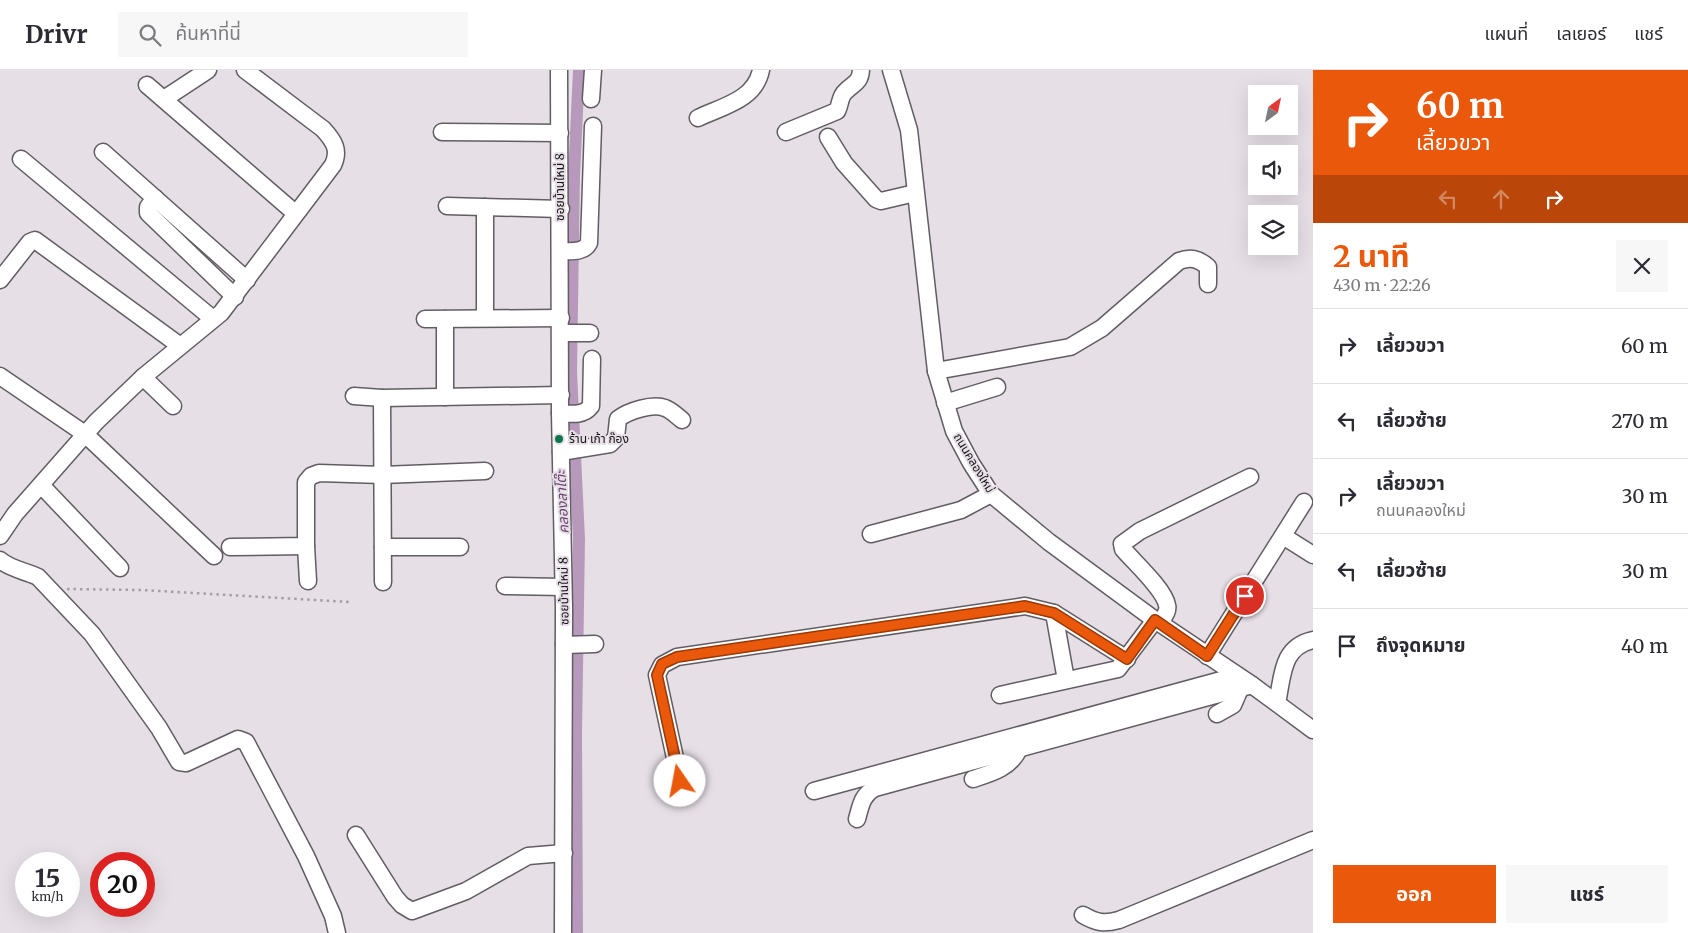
<!DOCTYPE html>
<html lang="th">
<meta charset="utf-8">
<style>
:root{--surface:#fff;--page:#f7f7f7;--text:#2b2b33;--muted:#7c7c81;--line:#e1e1e2;--accent:#ea580c}
body{margin:0;font-family:Merriweather,"Noto Sans Thai",serif;background:var(--page);color:var(--text);height:100vh;display:flex;flex-direction:column;font-size:19px;white-space:nowrap}
*{box-sizing:border-box;margin:0}
p{font-size:16px;color:var(--muted)}
.icon{flex:none;width:28px;height:28px;fill:none;stroke:currentColor;stroke-width:2;stroke-linecap:round;stroke-linejoin:round}
.map{position:relative;flex:1;overflow:hidden}
.details{display:flex;flex-direction:column;background:var(--surface);width:375px}
.details>*{flex:none}
.hud{background:#ea580c;color:#fff;overflow:hidden}
.needle{width:32px;rotate:33deg}
.buttons{position:absolute;left:1248px;top:15px;display:grid;gap:10px}
.buttons a{display:grid;place-items:center;width:50px;height:50px;border-radius:0px;background:var(--surface);box-shadow:0 5px 20px #0002;font-size:25px}
.speed{position:absolute;left:15px;top:782px;display:flex;gap:10px;font-size:25px;font-weight:700;text-align:center}
.speed>*{display:grid;place-content:center;width:65px;height:65px;border-radius:50%;background:var(--surface);box-shadow:0 5px 20px #0002;line-height:1}
.speed small{font-size:12px;font-weight:400}
.speed .limit{border:8px solid #d22;background:#fff;color:#111}
.pin{position:absolute;display:grid;place-items:center;width:42px;height:42px;color:#fff;margin:-21px;border:2px solid #fff;border-radius:50%;box-shadow:0 1px 5px #0007}
.me{position:absolute;width:55px;margin:-28px;rotate:348deg;stroke-linejoin:round;filter:drop-shadow(0 0 4px #0008)}
.turn{display:flex;align-items:center;gap:18px;height:105px;padding:0 20px;font-size:22px}
.turn .icon{width:65px;height:65px;stroke-width:2.5}
.turn b{display:block;font-size:35px;line-height:42px}
.lanes{display:flex;align-items:center;height:48px;padding:0 20px;background:#0003;justify-content:center;gap:25px;direction:ltr}
.lanes .off{opacity:.35}
.round{display:grid;place-items:center;flex:none;width:52px;height:52px;border-radius:0px;background:var(--page)}
.overview{display:flex;align-items:center;justify-content:space-between;height:85px;padding:0 20px}
h1{font-size:30px;font-weight:700;line-height:38px;color:var(--accent)}
.cta{display:flex;gap:10px;margin-top:auto;padding:10px 20px}
.cta a{flex:1;height:58px;border-radius:0px;background:var(--accent);color:#fff;font-size:20px;font-weight:700;line-height:58px;text-align:center}
.cta a+a{background:var(--page);color:var(--text)}
ul{padding:0;list-style:none}
li{display:flex;align-items:center;gap:15px;height:75px;padding:0 20px;border-top:1px solid var(--line)}
li div{flex:1}
li b{display:block;font-size:19px}
li em{font-style:normal}
header{display:flex;align-items:center;gap:30px;box-sizing:border-box;height:70px;padding:0 25px;background:var(--surface);border-bottom:1px solid var(--line)}
header strong{font-size:24px}
nav{display:flex;gap:28px;margin-inline-start:auto;font-size:18px}
.search{width:350px;height:45px;background:var(--page);display:flex;align-items:center;gap:12px;box-sizing:border-box;padding:0 18px;border-radius:0px;color:var(--muted);font-size:19px}
main{display:flex;flex:1;min-height:0}
.map>svg:first-child{display:block}
.lines{fill:none;stroke-linecap:round;stroke-linejoin:round}
.canal{stroke:#b79abb;stroke-width:12}
.minor-casing{stroke:#625c63;stroke-width:19}
.path{stroke:#a59fa5;stroke-width:2.5;stroke-dasharray:2.5 4;stroke-linecap:butt}
.minor{stroke:#fff;stroke-width:16}
.route-casing{stroke:#983908;stroke-width:12}
.route{stroke:#ea580c;stroke-width:9}
.poi-dot{fill:#0e764f;stroke:#e6dfe6;stroke-width:2}
.labels{text-anchor:middle;stroke-width:4;stroke-linejoin:round;paint-order:stroke}
.street-label{font-size:12px;fill:#161316;stroke:#e6dfe6}
.poi-label{font-size:12px;fill:#161316;stroke:#e6dfe6;text-anchor:start}
.water-label{font-size:14px;font-style:italic;fill:#6b4370;stroke:#e6dfe6}
</style>
<header>
<strong>Drivr</strong>
<div class="search"><svg class="icon" aria-label="search" viewBox="0 0 24 24"><circle cx="10" cy="10" r="6"/><path d="M15 15l6 6"/></svg>ค้นหาที่นี่</div>
<nav><a>แผนที่</a><a>เลเยอร์</a><a>แชร์</a></nav>
</header>
<main>
<div class="map">
<svg width="1313" height="863" viewBox="0 0 1313 863">
<rect width="100%" height="100%" fill="#e6dfe6"/>
<g class="lines">
<path class="canal" d="M577 863 576 664 579 469 571 302 574 106 579 0"/>
<defs>
<g id="minor">
<path d="M559 0 560 343 564 538 563 863"/>
<path d="M891 0 909 60 936 301 954 361 971 393 991 424 1049 472 1155 550 1252 615 1313 660"/>
<path d="M147 15 295 143"/>
<path d="M164 29 208 0"/>
<path d="M591 29 593 0"/>
<path d="M698 48C723 36 755 30 761 0"/>
<path d="M442 62 560 63"/>
<path d="M786 62 837 41C840 36 840 26 845 22 853 13 860 14 861 0"/>
<path d="M828 67 844 93 876 129 881 131 915 123"/>
<path d="M103 82 247 210"/>
<path d="M21 89 213 249"/>
<path d="M155 128 148 137V143L235 227"/>
<path d="M447 136 561 139"/>
<path d="M560 181C571 181 584 183 589 173L593 56"/>
<path d="M0 210 30 172 35 170 179 275"/>
<path d="M485 248V137"/>
<path d="M425 249 561 248"/>
<path d="M445 249V327"/>
<path d="M561 263H590"/>
<path d="M936 301 1070 277 1102 258 1179 191C1190 187 1198 188 1208 197V214"/>
<path d="M0 306 85 364 214 486"/>
<path d="M143 307 173 336"/>
<path d="M354 326 382 328 561 325"/>
<path d="M382 328 383 512"/>
<path d="M945 333 997 317"/>
<path d="M560 343C571 344 584 346 591 336L592 289"/>
<path d="M561 382 610 374 616 368 618 349C628 341 653 333 665 338 671 340 677 346 682 350"/>
<path d="M41 415 120 498"/>
<path d="M871 464 961 440 991 424"/>
<path d="M0 466 15 444 96 352 143 307 221 243 333 95C340 80 334 71 323 59L245 0"/>
<path d="M1283 466 1313 485"/>
<path d="M306 476 308 511"/>
<path d="M230 477 306 476V412L311 406 319 403 382 405 485 401"/>
<path d="M383 477H460"/>
<path d="M0 490C10 499 26 501 38 507L92 564 159 658 179 692 186 693 238 669 246 672 306 786 333 846 337 863"/>
<path d="M505 516 563 517"/>
<path d="M1054 543 1066 610"/>
<path d="M1160 553C1163 548 1169 541 1167 535 1164 519 1134 492 1123 479L1122 474 1140 461 1250 407"/>
<path d="M564 575 595 574"/>
<path d="M1207 586 1304 432"/>
<path d="M1000 625 1118 599 1155 550"/>
<path d="M1277 633C1283 606 1281 577 1313 570"/>
<path d="M1217 644 1233 635 1240 619"/>
<path d="M973 709C992 703 1010 698 1019 679"/>
<path d="M680 711 657 605 662 595 677 587 1025 536 1054 543 1127 589"/>
<path d="M814 721 1236 606"/>
<path d="M857 749C861 735 862 725 875 718L1252 615"/>
<path d="M356 765 395 827 402 835 412 841 466 821 528 786 564 783"/>
<path d="M1083 845C1097 853 1104 854 1119 850L1313 770"/>
</g>
</defs>
<use href="#minor" class="minor-casing"/>
<path class="path" d="M67 519 141 520 350 532"/>
<use href="#minor" class="minor"/>
</g>
<g class="lines">
<defs>
<path id="route" d="M680 711 657 605 662 594 677 587 1025 536 1054 543 1127 589 1155 550 1207 586 1245 526"/>
</defs>
<use href="#route" class="route-casing"/>
<use href="#route" class="route"/>
</g>
<circle class="poi-dot" cx="559" cy="369" r="5"/>
<g class="labels">
<g class="street-label">
<text transform="translate(560 117) rotate(-90)" y="4">ซอยบ้านใหม่ 8</text>
<text transform="translate(974 393) rotate(59)" y="4">ถนนคลองใหม่</text>
<text transform="translate(564 521) rotate(-91)" y="4">ซอยบ้านใหม่ 8</text>
</g>
<g class="poi-label">
<text x="569" y="373">ร้าน เก้า ก๊อง</text>
</g>
<g class="water-label">
<text transform="translate(562 432) rotate(-93)" y="5">คลองลาโต๊ะ</text>
</g>
</g>
</svg>
<div class="buttons">
<a><svg class="needle" viewBox="-14 -14 28 28"><path d="M0-13l5 13h-10z" fill="#e53935"/><path d="M0 13l5-13h-10z" fill="#7c7c81"/></svg></a>
<a><svg class="icon" aria-label="sound" viewBox="0 0 24 24"><path d="M4 9h4l5-4v14l-5-4H4zM17 9q2 3 0 6"/></svg></a>
<a><svg class="icon" aria-label="layers" viewBox="0 0 24 24"><path d="M12 4l9 5-9 5-9-5zM3 14l9 5 9-5"/></svg></a>
</div>
<div class="speed"><div>15<small>km/h</small></div><div class="limit">20</div></div>
<div class="pin" style="left:1245px;top:526px;background:#d93025"><svg class="icon" aria-label="arrive" viewBox="0 0 24 24"><path d="M6 21V4h12l-3 4 3 4H6"/></svg></div>
<svg class="me" style="left:680px;top:711px" viewBox="-20 -20 40 40"><circle r="19" fill="#fff"/><path d="M0-13L10 11 0 6-10 11z" fill="#ea580c"/></svg>
</div>
<section class="details">
<div class="hud">
<div class="turn"><svg class="icon" aria-label="right" viewBox="0 0 24 24"><path d="M7 20v-9h11M14 6l5 5-5 5"/></svg><div><b>60 m</b>เลี้ยวขวา</div></div>
<div class="lanes"><svg class="icon off" aria-label="left" viewBox="0 0 24 24"><path d="M17 20v-9H6M10 6l-5 5 5 5"/></svg><svg class="icon off" aria-label="ahead" viewBox="0 0 24 24"><path d="M12 20V5M6 11l6-6 6 6"/></svg><svg class="icon" aria-label="right" viewBox="0 0 24 24"><path d="M7 20v-9h11M14 6l5 5-5 5"/></svg></div>
</div>
<div class="overview"><div><h1>2 นาที</h1><p>430 m · 22:26</p></div><a class="round"><svg class="icon" aria-label="close" viewBox="0 0 24 24"><path d="M6 6l12 12M18 6L6 18"/></svg></a></div>
<ul>
<li><svg class="icon" aria-label="right" viewBox="0 0 24 24"><path d="M7 20v-9h11M14 6l5 5-5 5"/></svg><div><b>เลี้ยวขวา</b></div><em>60 m</em></li>
<li><svg class="icon" aria-label="left" viewBox="0 0 24 24"><path d="M17 20v-9H6M10 6l-5 5 5 5"/></svg><div><b>เลี้ยวซ้าย</b></div><em>270 m</em></li>
<li><svg class="icon" aria-label="right" viewBox="0 0 24 24"><path d="M7 20v-9h11M14 6l5 5-5 5"/></svg><div><b>เลี้ยวขวา</b><p>ถนนคลองใหม่</p></div><em>30 m</em></li>
<li><svg class="icon" aria-label="left" viewBox="0 0 24 24"><path d="M17 20v-9H6M10 6l-5 5 5 5"/></svg><div><b>เลี้ยวซ้าย</b></div><em>30 m</em></li>
<li><svg class="icon" aria-label="arrive" viewBox="0 0 24 24"><path d="M6 21V4h12l-3 4 3 4H6"/></svg><div><b>ถึงจุดหมาย</b></div><em>40 m</em></li>
</ul>
<div class="cta"><a>ออก</a><a>แชร์</a></div>
</section>
</main>
